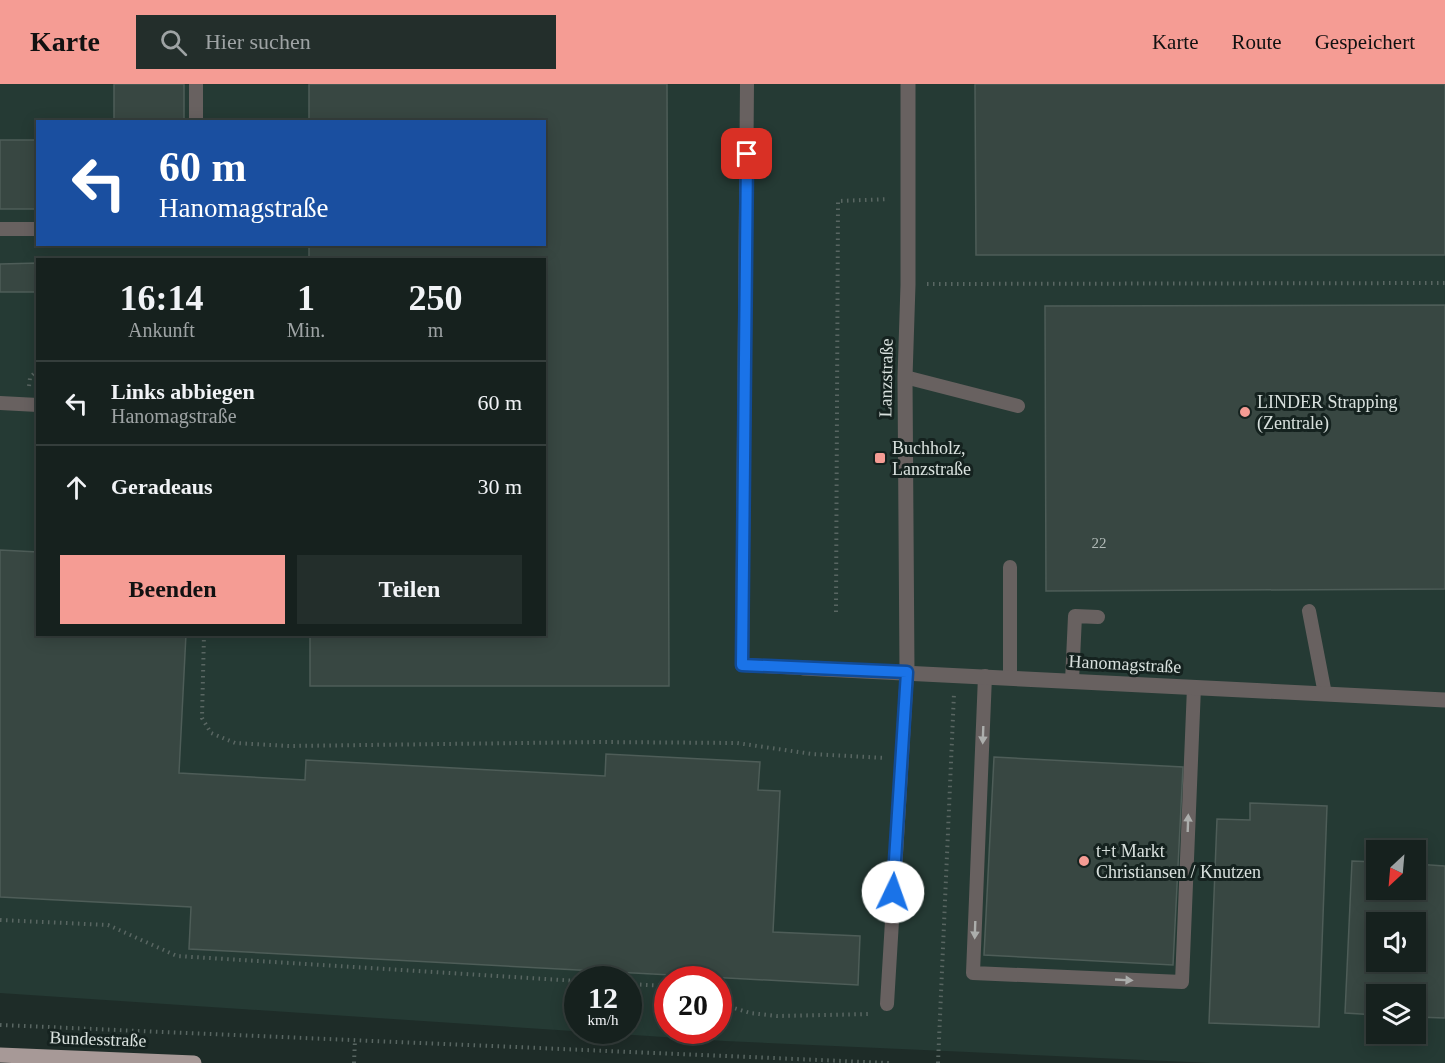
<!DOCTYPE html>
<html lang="de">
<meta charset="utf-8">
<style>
:root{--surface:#16211e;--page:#232e2b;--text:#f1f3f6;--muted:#9ea3a4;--line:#353e3c;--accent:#f59c94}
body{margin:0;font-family:"Times New Roman",serif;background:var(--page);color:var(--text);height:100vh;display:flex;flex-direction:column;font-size:22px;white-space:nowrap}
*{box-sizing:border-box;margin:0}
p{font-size:20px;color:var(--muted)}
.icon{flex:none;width:33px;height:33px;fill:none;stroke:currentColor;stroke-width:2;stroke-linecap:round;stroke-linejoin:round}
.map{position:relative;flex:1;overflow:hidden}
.panel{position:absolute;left:36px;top:174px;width:510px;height:378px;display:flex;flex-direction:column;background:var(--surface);border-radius:0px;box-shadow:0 3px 15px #0003,0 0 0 2px var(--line)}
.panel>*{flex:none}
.banner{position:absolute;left:36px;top:36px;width:510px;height:126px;border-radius:0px;box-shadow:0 3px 15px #0003,0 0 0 2px var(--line);background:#1a4fa0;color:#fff;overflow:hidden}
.needle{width:39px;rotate:206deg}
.controls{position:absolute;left:1366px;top:756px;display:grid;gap:12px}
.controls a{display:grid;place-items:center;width:60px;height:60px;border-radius:0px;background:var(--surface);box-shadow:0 3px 15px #0003,0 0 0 2px var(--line);font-size:30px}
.speed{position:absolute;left:564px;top:882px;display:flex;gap:12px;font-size:30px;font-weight:700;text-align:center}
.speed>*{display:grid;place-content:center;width:78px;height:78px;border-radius:50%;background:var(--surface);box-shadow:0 3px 15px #0003,0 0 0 2px var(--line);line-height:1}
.speed small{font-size:15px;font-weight:400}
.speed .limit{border:9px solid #d22;background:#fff;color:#111}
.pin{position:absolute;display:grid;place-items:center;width:51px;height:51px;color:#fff;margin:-26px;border-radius:12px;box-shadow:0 3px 9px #0006}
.me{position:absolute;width:66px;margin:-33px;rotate:3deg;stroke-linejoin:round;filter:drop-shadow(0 0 4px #0008)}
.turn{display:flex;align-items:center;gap:21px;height:126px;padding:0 24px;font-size:27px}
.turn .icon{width:78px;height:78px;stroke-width:2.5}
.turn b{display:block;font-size:42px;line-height:51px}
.eta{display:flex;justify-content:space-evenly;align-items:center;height:102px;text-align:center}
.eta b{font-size:36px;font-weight:600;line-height:42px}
.cta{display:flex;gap:12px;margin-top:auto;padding:12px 24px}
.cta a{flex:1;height:69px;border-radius:0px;background:var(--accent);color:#111;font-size:24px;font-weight:600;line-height:69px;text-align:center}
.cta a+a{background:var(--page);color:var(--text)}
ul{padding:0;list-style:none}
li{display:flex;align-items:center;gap:18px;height:84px;padding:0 24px;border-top:2px solid var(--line)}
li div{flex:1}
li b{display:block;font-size:22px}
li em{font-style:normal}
header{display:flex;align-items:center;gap:36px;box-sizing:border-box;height:84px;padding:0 30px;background:var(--accent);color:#111}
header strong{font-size:28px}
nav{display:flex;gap:33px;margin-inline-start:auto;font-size:21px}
.search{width:420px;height:54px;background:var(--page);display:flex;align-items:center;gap:15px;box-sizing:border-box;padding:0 21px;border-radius:0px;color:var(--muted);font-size:22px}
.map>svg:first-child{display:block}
.built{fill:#253a34;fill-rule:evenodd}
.building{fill:#384742;stroke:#4e5d58;stroke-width:1.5;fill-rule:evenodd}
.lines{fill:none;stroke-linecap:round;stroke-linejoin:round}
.path{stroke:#596662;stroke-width:4;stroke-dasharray:1.5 4.5;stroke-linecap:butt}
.service{stroke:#686160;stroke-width:14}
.minor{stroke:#686160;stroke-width:15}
.primary{stroke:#a79997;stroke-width:15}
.oneway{fill:#acaeac}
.route-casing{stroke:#114b97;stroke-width:15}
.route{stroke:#1a73e8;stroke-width:10}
.poi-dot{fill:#f59c94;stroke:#15221f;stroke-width:2}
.labels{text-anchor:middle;stroke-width:6;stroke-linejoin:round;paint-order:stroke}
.number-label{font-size:15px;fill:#b1bab7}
.street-label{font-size:18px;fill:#d9e1de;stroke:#15221f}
.poi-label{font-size:18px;fill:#d9e1de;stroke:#15221f;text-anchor:start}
</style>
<header>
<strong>Karte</strong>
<div class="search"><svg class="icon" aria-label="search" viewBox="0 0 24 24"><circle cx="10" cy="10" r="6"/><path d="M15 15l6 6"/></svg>Hier suchen</div>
<nav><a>Karte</a><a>Route</a><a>Gespeichert</a></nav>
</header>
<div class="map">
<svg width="1445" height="979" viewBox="0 0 1445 979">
<rect width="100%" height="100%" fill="#1e2c28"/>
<path class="built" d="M0 0H1445V979H1211L725 957 0 909ZM38 38H544V160H38ZM38 176H544V550H38ZM1377 766H1416V806H1377ZM1377 838H1416V878H1377ZM578 896H628V946H578ZM668 896H718V946H668ZM1377 910H1416V950H1377Z"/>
<g class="building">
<rect x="114" y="0" width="70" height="38"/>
<path d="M309 0H667L669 602H310V550H544V176H309V160H544V38H309Z"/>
<path d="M975 0H1445V171H976Z"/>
<rect x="0" y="56" width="38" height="69"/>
<path d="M38 179V208H0V180Z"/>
<path d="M1445 221V505L1046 507 1045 222Z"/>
<path d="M0 466 38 468V550H186L179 689 305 696 306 676 605 692 606 670 760 678 758 706 780 707 773 848 860 852 858 901 189 865 191 823 0 813Z"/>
<path d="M994 673 1183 683 1173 881 984 871Z"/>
<path d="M1250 719 1327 722 1319 943 1209 939 1217 735 1250 736Z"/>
<path d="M1352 777 1377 778V806H1416V780L1445 782V934L1416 933V910H1377V931L1345 929ZM1377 838H1416V878H1377Z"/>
</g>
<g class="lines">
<g class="path">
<path d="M927 200 1445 199"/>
<path d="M29 302 30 294 38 285"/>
<path d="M836 528 838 117 889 115"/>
<path d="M204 550 202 634 211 649 235 659 289 662 600 658 737 659 812 670 885 674"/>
<path d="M0 836 108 841 177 872 578 897"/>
<path d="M628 900 668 902"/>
<path d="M718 919 750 929 777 932 872 930"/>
<path d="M0 941 889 979"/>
<path d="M354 979 355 956"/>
<path d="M938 979 954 609"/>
</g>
<g class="service">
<path d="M196 0V38"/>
<path d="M747 0 742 581 803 584"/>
<path d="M0 145H38"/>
<path d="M905 293 1018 322"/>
<path d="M0 319 38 321"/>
<path d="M1010 483V594"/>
<path d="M1309 527 1325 610"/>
<path d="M985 592 973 889 1182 898 1194 603"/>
<path d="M1072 597 1075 532 1098 533"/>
<path d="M887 920 907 588"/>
</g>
<g class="minor">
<path d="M803 584 1445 616"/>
<path d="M907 588 905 293 908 201V0"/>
</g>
<path class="primary" d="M0 971 194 979"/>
</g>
<defs><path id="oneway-solid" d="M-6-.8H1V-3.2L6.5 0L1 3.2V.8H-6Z" transform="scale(1.5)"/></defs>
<g class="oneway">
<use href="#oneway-solid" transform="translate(983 651) rotate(92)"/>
<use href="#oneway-solid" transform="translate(1188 739) rotate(-88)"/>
<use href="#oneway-solid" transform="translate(975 846) rotate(92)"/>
<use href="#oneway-solid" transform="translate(1124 896) rotate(3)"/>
</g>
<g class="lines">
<defs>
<path id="route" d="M747 70 742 581 907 588 893 808"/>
</defs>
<use href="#route" class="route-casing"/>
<use href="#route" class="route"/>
</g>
<g class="poi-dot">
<circle cx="1245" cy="328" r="6"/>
<rect x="874" y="368" width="12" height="12" rx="3"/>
<circle cx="1084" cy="777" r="6"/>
</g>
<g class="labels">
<g class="number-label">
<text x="1099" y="464">22</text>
</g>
<g class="street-label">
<text transform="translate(886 294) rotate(-89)" y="6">Lanzstraße</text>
<text transform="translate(1125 580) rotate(3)" y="6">Hanomagstraße</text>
<text transform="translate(98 955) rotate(2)" y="6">Bundesstraße</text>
</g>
<g class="poi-label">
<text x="1257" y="324">LINDER Strapping<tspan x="1257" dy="21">(Zentrale)</tspan></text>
<text x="892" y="370">Buchholz,<tspan x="892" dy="21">Lanzstraße</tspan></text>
<text x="1096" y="773">t+t Markt<tspan x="1096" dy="21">Christiansen / Knutzen</tspan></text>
</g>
</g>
</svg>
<div class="controls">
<a><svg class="needle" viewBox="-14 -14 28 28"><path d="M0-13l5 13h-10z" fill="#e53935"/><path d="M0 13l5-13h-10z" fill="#9ea3a4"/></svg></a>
<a><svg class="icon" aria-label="sound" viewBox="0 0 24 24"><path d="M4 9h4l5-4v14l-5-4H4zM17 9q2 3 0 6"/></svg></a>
<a><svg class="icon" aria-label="layers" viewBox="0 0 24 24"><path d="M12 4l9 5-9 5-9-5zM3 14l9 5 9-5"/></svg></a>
</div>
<div class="speed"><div>12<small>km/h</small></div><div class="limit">20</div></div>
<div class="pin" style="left:747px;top:70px;background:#d93025"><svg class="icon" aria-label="arrive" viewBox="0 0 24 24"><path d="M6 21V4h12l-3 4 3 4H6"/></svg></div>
<svg class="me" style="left:893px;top:808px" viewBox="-20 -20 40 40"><circle r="19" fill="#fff"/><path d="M0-13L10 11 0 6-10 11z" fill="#1a73e8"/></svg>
<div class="banner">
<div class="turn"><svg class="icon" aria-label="left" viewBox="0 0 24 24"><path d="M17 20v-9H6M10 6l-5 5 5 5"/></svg><div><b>60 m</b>Hanomagstraße</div></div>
</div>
<section class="panel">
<div class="eta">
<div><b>16:14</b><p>Ankunft</p></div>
<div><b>1</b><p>Min.</p></div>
<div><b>250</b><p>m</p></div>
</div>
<ul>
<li><svg class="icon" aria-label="left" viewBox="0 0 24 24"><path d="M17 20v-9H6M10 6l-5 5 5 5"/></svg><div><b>Links abbiegen</b><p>Hanomagstraße</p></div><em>60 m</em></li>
<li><svg class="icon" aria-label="ahead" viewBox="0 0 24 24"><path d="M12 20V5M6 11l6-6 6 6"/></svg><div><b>Geradeaus</b></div><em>30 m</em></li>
</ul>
<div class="cta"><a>Beenden</a><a>Teilen</a></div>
</section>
</div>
